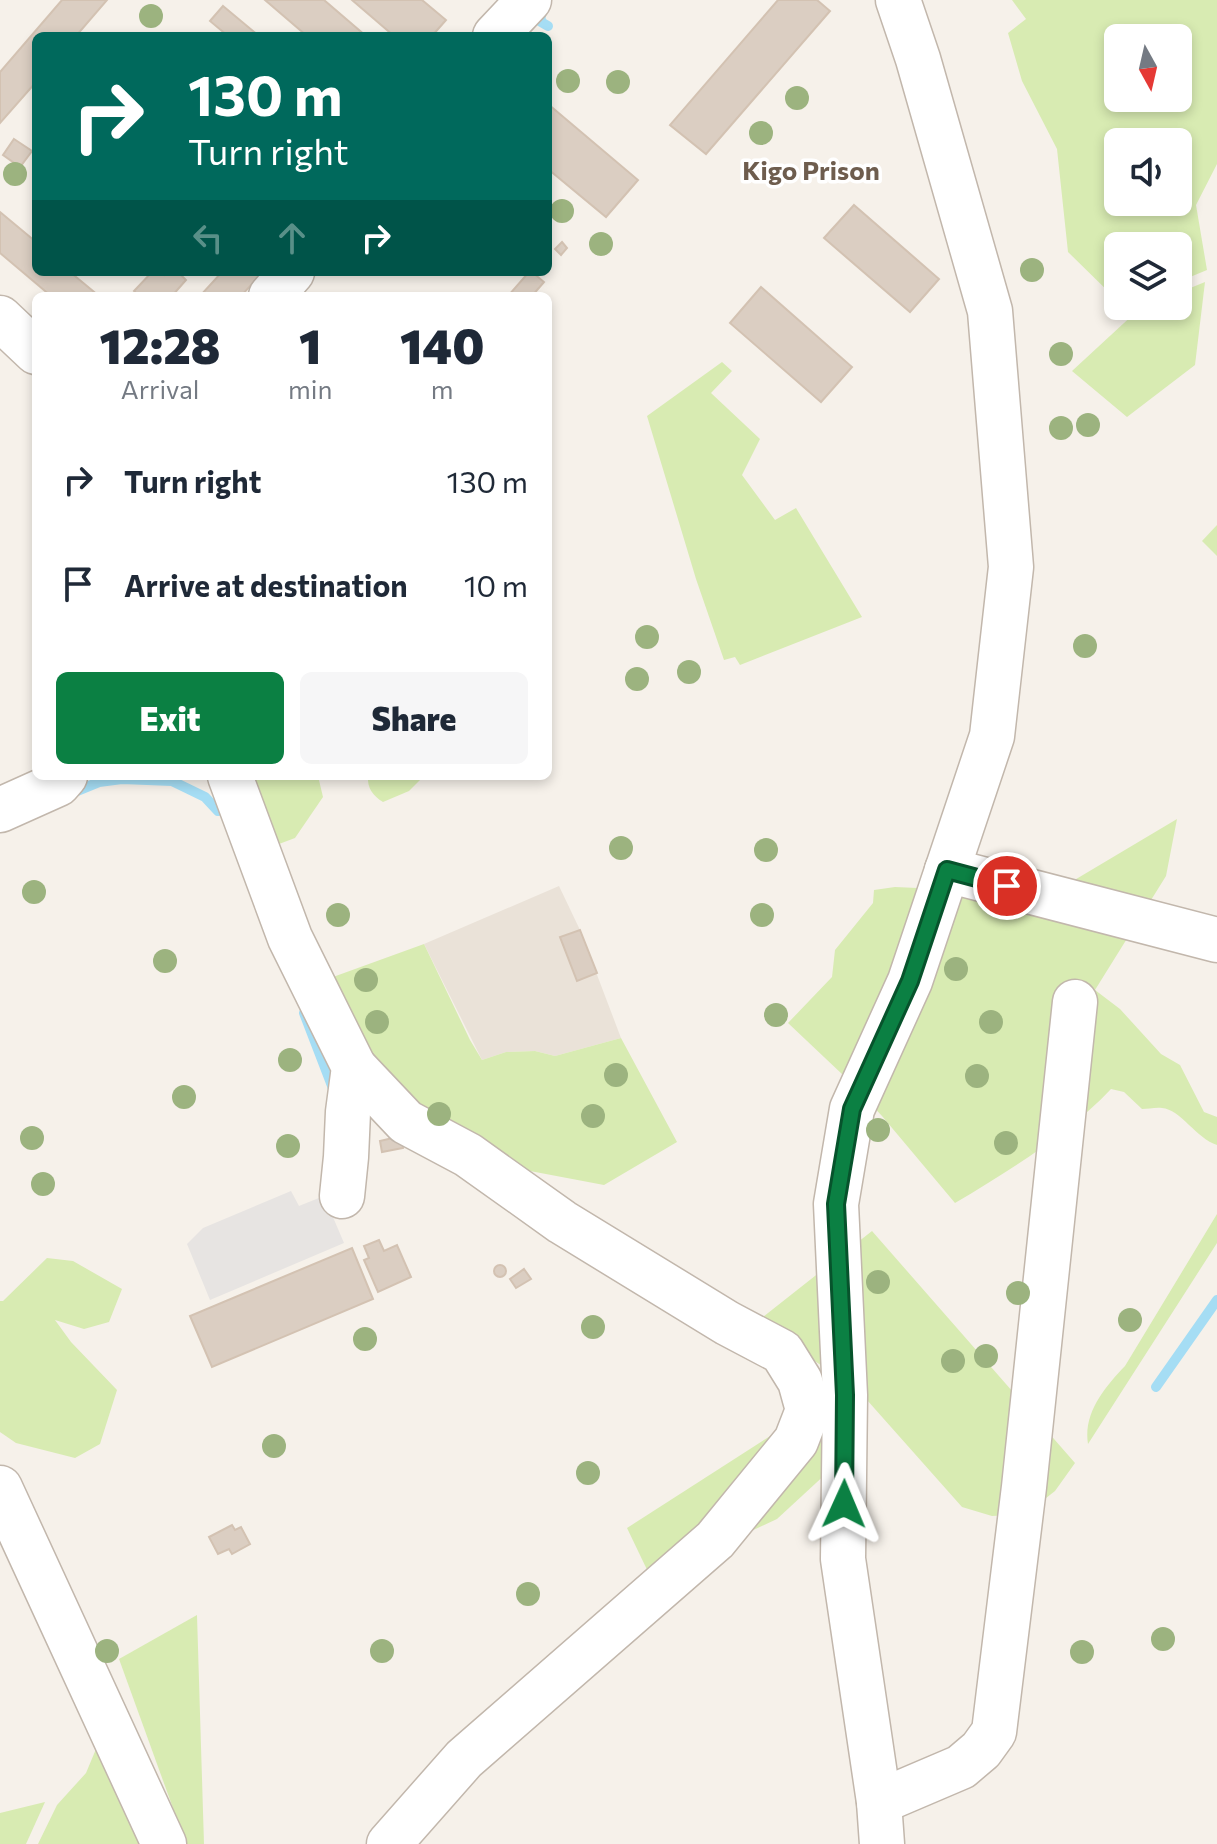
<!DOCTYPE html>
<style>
:root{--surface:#fff;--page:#f6f6f7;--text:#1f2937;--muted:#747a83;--accent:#0b8043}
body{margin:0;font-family:Commissioner,sans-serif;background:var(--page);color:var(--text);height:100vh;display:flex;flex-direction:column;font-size:30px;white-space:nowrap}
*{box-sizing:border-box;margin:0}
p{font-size:26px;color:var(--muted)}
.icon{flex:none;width:44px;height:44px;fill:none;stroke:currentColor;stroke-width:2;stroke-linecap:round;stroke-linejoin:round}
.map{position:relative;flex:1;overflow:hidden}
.side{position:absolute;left:32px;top:292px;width:520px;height:488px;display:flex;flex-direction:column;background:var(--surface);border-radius:12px;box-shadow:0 4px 12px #0003}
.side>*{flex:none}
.guide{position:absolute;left:32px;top:32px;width:520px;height:244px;border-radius:12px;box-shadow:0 4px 12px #0003;background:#00695c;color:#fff;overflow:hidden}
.needle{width:52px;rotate:172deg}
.buttons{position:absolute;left:1104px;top:24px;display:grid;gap:16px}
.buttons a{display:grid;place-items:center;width:88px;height:88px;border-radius:12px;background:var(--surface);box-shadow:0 4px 12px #0003;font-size:40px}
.pin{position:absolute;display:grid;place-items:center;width:68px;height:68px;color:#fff;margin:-34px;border:4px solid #fff;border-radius:50%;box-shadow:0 2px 8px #0007}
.me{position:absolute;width:88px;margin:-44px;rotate:1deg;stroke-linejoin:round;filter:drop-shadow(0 0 6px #0008)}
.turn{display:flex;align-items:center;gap:28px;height:168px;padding:0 24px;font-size:36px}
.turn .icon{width:104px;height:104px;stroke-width:2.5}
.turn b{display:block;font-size:56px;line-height:68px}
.lanes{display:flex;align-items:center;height:76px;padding:0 24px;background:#0003;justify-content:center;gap:40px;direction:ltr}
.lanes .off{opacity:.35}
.eta{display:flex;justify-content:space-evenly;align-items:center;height:136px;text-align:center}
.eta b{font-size:48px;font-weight:800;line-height:56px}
.button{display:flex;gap:16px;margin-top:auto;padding:16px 24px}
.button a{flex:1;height:92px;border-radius:12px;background:var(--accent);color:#fff;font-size:32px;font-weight:800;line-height:92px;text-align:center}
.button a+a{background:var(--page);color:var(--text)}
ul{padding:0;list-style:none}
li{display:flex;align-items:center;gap:24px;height:104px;padding:0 24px}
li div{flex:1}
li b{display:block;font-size:30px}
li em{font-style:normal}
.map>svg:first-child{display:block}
.residential{fill:#eae2d8}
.green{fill:#d8ebb2;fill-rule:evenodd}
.parking{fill:#e7e4e2}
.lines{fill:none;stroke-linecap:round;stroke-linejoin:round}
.stream{stroke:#a5ddf4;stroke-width:10}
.building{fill:#dbcec2;stroke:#d3c2b2;stroke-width:2}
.minor-casing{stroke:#c2b7ac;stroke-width:47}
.minor{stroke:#fff;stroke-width:44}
.tree{fill:#9cb37f}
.route-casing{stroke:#07532c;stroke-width:20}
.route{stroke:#0b8043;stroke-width:14}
.labels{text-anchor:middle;stroke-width:7;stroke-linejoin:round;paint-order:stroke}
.quarter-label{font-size:26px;font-weight:bold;fill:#6e5d4e;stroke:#fff}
</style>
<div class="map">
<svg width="1217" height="1844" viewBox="0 0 1217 1844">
<rect width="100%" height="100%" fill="#f6f1ea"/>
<path class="residential" d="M559 886 580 930 621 1038 555 1056 535 1051 506 1052 482 1060 424 944Z"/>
<g class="green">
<path d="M1012 0H1217V164L1196 205 1207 270 1178 282V246H1118V301L1068 252 1057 149 1022 81 1008 33 1026 19ZM1118 38H1178V98H1118ZM1118 142H1178V202H1118Z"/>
<path d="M1205 282 1195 365 1127 417 1072 371 1137 311 1149 306H1178V293Z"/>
<path d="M722 362 732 371 711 393 760 439 742 475 775 520 796 508 862 617 740 665 735 657 724 660 696 579 647 416Z"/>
<path d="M1217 525V556L1202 541Z"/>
<path d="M221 776H318L323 797 295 838 279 844 262 832Z"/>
<path d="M368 776H424L409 791 383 802C373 796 367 788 368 776Z"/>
<path d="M1177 819 1166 876 1095 990 1120 1009 1161 1054 1180 1065 1204 1112 1217 1117V1145C1197 1139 1180 1109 1162 1108 1156 1107 1148 1109 1142 1109L1124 1092 1111 1089C1069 1134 1007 1172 955 1203L882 1116 843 1075 788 1023 832 977 835 950 873 903 874 890 895 887 1051 894Z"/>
<path d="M424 944 470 1040 482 1060 506 1052 535 1051 555 1056 621 1038 677 1142 604 1185 530 1171 501 1163 373 1076 333 977Z"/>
<path d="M1217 1214V1243L1088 1444C1083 1413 1105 1387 1125 1366Z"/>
<path d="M872 1231 1075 1463 1055 1491 1041 1502 1011 1515 992 1516 962 1507 859 1391 797 1349 754 1324Z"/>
<path d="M47 1258 73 1261 122 1289 109 1322 84 1329 55 1320 71 1342 117 1390 100 1444 75 1458 16 1443 0 1432V1301H3Z"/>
<path d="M806 1413 854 1417 868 1435 777 1519 651 1578 627 1528Z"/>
<path d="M197 1615 204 1844H186L119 1659Z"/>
<path d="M101 1737 150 1844H38L57 1805 86 1773Z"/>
<path d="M45 1802 26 1844H0V1813Z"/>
</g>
<path class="parking" d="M291 1191 299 1206 324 1196 344 1243 210 1300 187 1244 203 1228Z"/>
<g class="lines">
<g class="stream">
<path d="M540 8 541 22 548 26"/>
<path d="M72 793 99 782 122 779 172 781 205 797 218 811"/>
<path d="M304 1013 334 1091"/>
<path d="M1156 1387 1217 1300"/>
</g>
</g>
<g class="building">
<path d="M62 0H107L76 36H36V82L0 123V72Z"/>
<path d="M265 0H324L366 36H307Z"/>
<path d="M352 0H422L446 20 432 36H394Z"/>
<path d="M778 0H817L830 11 706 154 670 125Z"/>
<path d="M223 6 259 36H228L210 21Z"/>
<path d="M548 104 638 180 606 217 548 169Z"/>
<path d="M14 139 32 151 20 167 3 155Z"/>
<path d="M854 205 939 279 910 312 824 238Z"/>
<path d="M0 212 36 242V272H70L99 296H51L0 253Z"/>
<path d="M562 242 567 248 561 255 555 249Z"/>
<path d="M152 272H160L164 275 166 272H178L186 280 172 296H139L134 291Z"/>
<path d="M222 272H263L241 296H200Z"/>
<path d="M529 272H532L544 282 532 296H508Z"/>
<path d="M761 287 852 367 821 402 730 323Z"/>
<path d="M580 930 597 973 577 981 560 937Z"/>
<path d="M401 1136 403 1148 382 1152 380 1141Z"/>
<path d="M379 1240 384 1251 397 1245 411 1277 378 1292 364 1260 369 1258 364 1246Z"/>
<path d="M352 1248 373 1299 212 1367 190 1316Z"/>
<circle cx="500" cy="1271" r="6"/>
<path d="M524 1269 531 1279 516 1288 510 1279Z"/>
<path d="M232 1525 235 1530 241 1527 250 1544 232 1554 229 1549 218 1554 209 1537Z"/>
</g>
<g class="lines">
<defs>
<g id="minor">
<path d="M495 36 529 0"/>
<path d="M271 296 292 272"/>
<path d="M0 318 36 352"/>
<path d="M230 776 290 938 354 1067 348 1112 346 1157 342 1196"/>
<path d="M0 810 58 784 65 776"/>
<path d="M947 870 1217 940"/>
<path d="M354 1067 406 1122 468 1155 562 1222 727 1323 782 1352 800 1381 808 1410 796 1441 715 1540 464 1759 389 1844"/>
<path d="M0 1488 164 1844"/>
<path d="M879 1802 961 1767 981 1750 994 1732 1024 1487 1075 1002"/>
<path d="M882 1844 879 1802 843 1559 845 1395 836 1204 852 1109 910 981 992 736 1011 567 990 311 918 59 898 0"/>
</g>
</defs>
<use href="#minor" class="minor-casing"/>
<use href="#minor" class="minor"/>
</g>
<g class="tree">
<circle cx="151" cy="16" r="12"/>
<circle cx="568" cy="81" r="12"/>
<circle cx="618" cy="82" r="12"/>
<circle cx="797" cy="98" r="12"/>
<circle cx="761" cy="133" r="12"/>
<circle cx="15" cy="174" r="12"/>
<circle cx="562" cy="211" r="12"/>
<circle cx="601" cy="244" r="12"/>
<circle cx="1032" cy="270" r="12"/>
<circle cx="1061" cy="354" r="12"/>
<circle cx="1088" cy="425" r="12"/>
<circle cx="1061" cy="428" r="12"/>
<circle cx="647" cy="637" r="12"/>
<circle cx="1085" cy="646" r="12"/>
<circle cx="689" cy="672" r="12"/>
<circle cx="637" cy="679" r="12"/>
<circle cx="621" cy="848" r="12"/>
<circle cx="766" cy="850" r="12"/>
<circle cx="34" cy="892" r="12"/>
<circle cx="338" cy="915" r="12"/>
<circle cx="762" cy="915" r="12"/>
<circle cx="165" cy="961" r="12"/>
<circle cx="956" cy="969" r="12"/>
<circle cx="366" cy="980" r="12"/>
<circle cx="776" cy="1015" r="12"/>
<circle cx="377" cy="1022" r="12"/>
<circle cx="991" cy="1022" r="12"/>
<circle cx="290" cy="1060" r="12"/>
<circle cx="616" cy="1075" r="12"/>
<circle cx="977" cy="1076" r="12"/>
<circle cx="184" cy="1097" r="12"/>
<circle cx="439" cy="1114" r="12"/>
<circle cx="593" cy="1116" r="12"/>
<circle cx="878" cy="1130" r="12"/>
<circle cx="32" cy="1138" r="12"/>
<circle cx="1006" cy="1143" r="12"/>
<circle cx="288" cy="1146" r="12"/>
<circle cx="43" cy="1184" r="12"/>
<circle cx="878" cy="1282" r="12"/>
<circle cx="1018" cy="1293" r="12"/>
<circle cx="1130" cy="1320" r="12"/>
<circle cx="593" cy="1327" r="12"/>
<circle cx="365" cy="1339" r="12"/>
<circle cx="986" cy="1356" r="12"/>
<circle cx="953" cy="1361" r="12"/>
<circle cx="274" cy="1446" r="12"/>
<circle cx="588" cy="1473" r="12"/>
<circle cx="528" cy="1594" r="12"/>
<circle cx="1163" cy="1639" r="12"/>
<circle cx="107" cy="1651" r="12"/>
<circle cx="382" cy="1651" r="12"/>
<circle cx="1082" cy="1652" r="12"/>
</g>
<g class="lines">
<defs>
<path id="route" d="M844 1504 845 1395 836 1204 840 1180 852 1109 910 981 947 870 1007 886"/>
</defs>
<use href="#route" class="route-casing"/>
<use href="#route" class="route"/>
</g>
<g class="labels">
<g class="quarter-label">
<text x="811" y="180">Kigo Prison</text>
</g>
</g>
</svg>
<div class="buttons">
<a><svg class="needle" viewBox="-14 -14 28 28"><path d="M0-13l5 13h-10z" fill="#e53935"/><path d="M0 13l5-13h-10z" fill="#747a83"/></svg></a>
<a><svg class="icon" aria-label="sound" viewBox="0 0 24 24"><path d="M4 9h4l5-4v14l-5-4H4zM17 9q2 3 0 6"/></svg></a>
<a><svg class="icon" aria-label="layers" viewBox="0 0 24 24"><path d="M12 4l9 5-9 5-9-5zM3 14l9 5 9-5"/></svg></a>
</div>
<div class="pin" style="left:1007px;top:886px;background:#d93025"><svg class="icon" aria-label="arrive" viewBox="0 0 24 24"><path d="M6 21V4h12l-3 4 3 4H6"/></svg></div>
<svg class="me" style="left:844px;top:1504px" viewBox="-20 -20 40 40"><path d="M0-17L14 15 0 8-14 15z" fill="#0b8043" stroke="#fff" stroke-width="4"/></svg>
<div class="guide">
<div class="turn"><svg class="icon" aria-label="right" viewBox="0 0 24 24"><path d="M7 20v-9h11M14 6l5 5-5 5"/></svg><div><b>130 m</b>Turn right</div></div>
<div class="lanes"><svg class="icon off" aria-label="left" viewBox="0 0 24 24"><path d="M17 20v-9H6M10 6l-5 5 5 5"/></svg><svg class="icon off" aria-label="ahead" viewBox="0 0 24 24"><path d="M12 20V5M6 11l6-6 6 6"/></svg><svg class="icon" aria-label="right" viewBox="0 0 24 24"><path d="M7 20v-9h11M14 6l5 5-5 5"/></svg></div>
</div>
<section class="side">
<div class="eta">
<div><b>12:28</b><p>Arrival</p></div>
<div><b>1</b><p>min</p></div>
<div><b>140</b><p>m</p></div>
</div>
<ul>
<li><svg class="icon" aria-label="right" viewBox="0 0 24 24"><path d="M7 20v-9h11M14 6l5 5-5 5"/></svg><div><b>Turn right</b></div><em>130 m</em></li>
<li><svg class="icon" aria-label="arrive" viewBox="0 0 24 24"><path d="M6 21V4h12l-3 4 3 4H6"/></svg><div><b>Arrive at destination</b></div><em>10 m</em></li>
</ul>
<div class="button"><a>Exit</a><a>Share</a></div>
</section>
</div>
